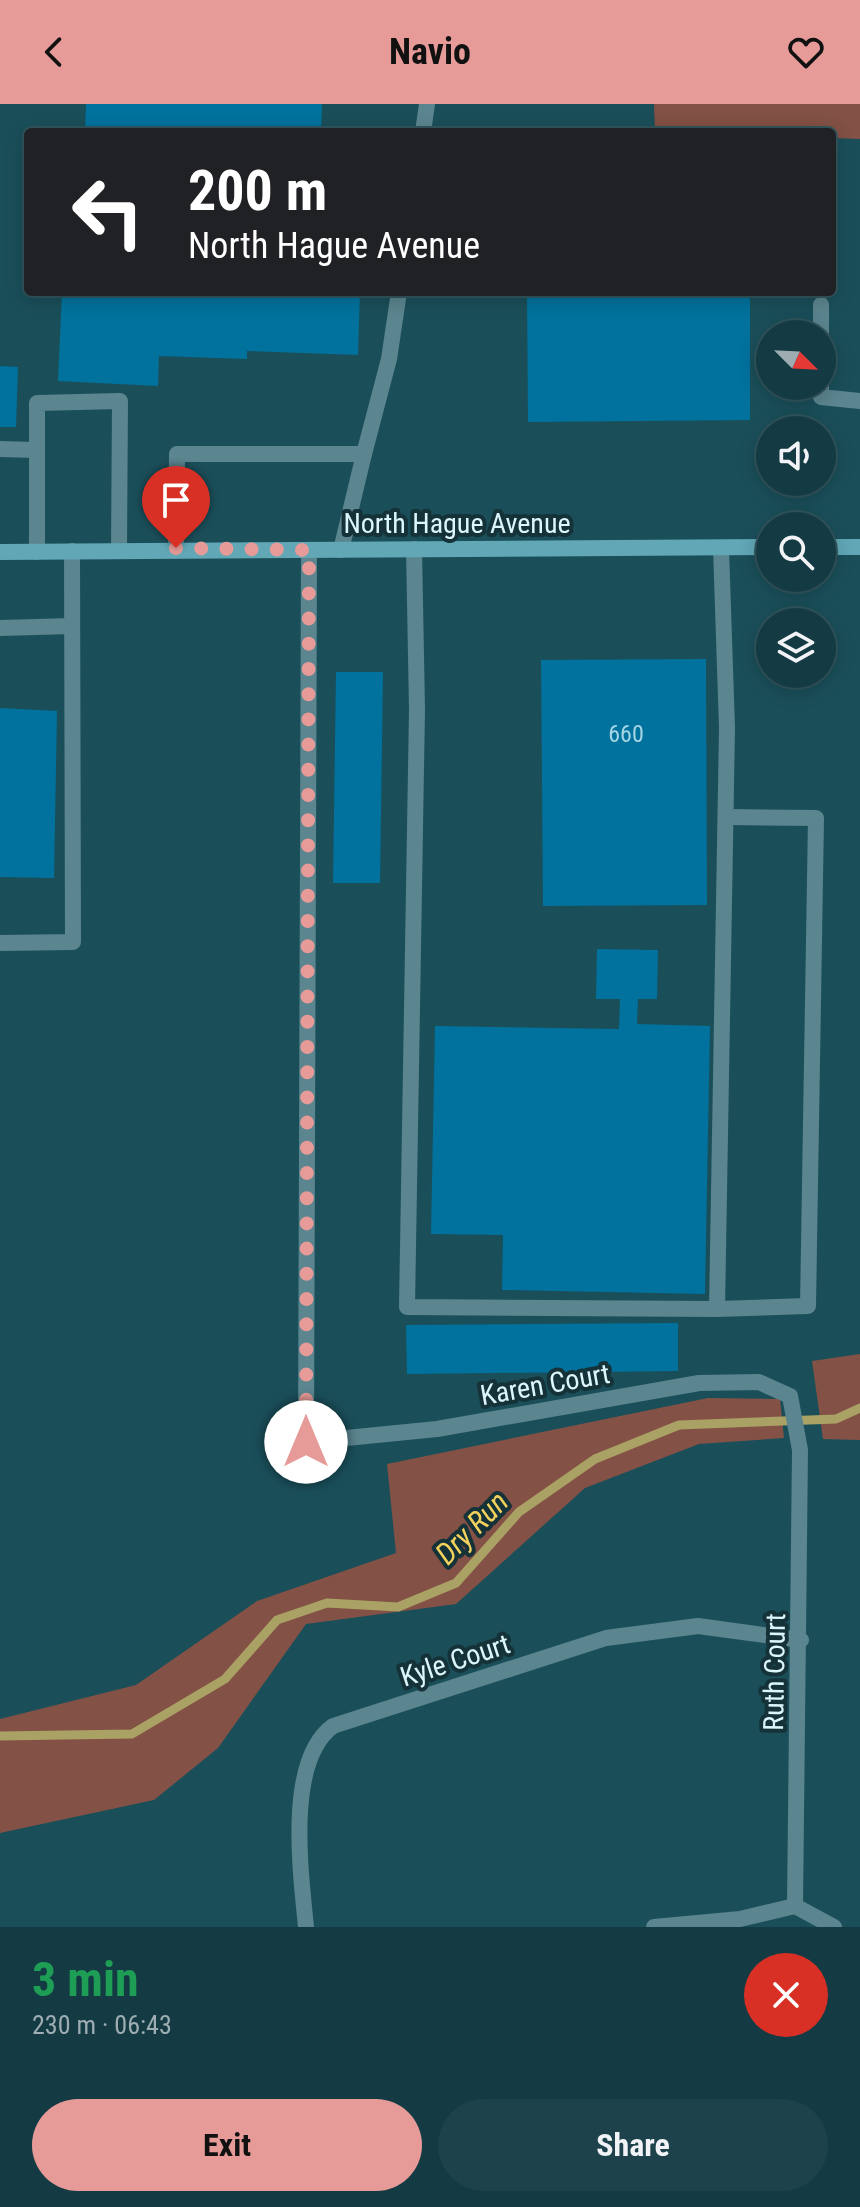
<!DOCTYPE html>
<meta charset="utf-8">
<style>
:root{--surface:#143b44;--page:#1d424b;--text:#f1f3f6;--muted:#9dadb2;--line:#33555d;--accent:#e69b98}
body{margin:0;font-family:"Roboto Condensed",sans-serif;background:var(--page);color:var(--text);height:100vh;display:flex;flex-direction:column;font-size:30px;white-space:nowrap}
*{box-sizing:border-box;margin:0}
p{font-size:26px;color:var(--muted)}
.icon{flex:none;width:44px;height:44px;fill:none;stroke:currentColor;stroke-width:2;stroke-linecap:round;stroke-linejoin:round}
.map{position:relative;height:1823px;overflow:hidden}
.sheet{display:flex;flex-direction:column;background:var(--surface);flex:1}
.sheet>*{flex:none}
.hud{position:absolute;left:24px;top:24px;width:812px;height:168px;border-radius:8px;box-shadow:0 4px 20px #0003,0 0 0 2px var(--line);background:#202124;color:#fff;overflow:hidden}
.needle{width:52px;rotate:114deg}
.controls{position:absolute;left:756px;top:216px;display:grid;gap:16px}
.controls a{display:grid;place-items:center;width:80px;height:80px;border-radius:50%;background:var(--surface);box-shadow:0 4px 20px #0003,0 0 0 2px var(--line);font-size:40px}
.pin{position:absolute;display:grid;place-items:center;width:68px;height:68px;color:#fff;margin:-82px -34px;border-radius:50% 50% 50% 0;rotate:-45deg;box-shadow:0 0 8px #0007}
.pin .icon{rotate:45deg}
.me{position:absolute;width:88px;margin:-44px;rotate:0deg;stroke-linejoin:round;filter:drop-shadow(0 0 6px #0008)}
.turn{display:flex;align-items:center;gap:28px;height:168px;padding:0 32px;font-size:36px}
.turn .icon{width:104px;height:104px;stroke-width:2.5}
.turn b{display:block;font-size:56px;line-height:68px}
.round{display:grid;place-items:center;flex:none;width:84px;height:84px;border-radius:42px;background:var(--page)}
.head{display:flex;align-items:center;justify-content:space-between;height:136px;padding:0 32px}
h1{font-size:48px;font-weight:700;line-height:60px;color:#1e9e55}
.button{display:flex;gap:16px;margin-top:auto;padding:16px 32px}
.button a{flex:1;height:92px;border-radius:48px;background:var(--accent);color:#111;font-size:32px;font-weight:700;line-height:92px;text-align:center}
.button a+a{background:var(--page);color:var(--text)}
header{display:flex;justify-content:space-between;align-items:center;height:104px;padding:0 32px;background:var(--accent);color:#111;font-size:36px;font-weight:700}
.map>svg:first-child{display:block}
.green{fill:#835145}
.lines{fill:none;stroke-linecap:round;stroke-linejoin:round}
.stream{stroke:#aaa165;stroke-width:9}
.building{fill:#00729d}
.lane{stroke:#5b858f;stroke-width:16}
.street{stroke:#5b858f;stroke-width:16}
.secondary{stroke:#61a7b6;stroke-width:16}
.route{stroke:#e69b98;stroke-width:14;stroke-dasharray:0 25.2}
.labels{text-anchor:middle;stroke-width:8;stroke-linejoin:round;paint-order:stroke}
.number-label{font-size:24px;fill:#a5d5e4}
.street-label{font-size:28px;fill:#dcf6fc;stroke:#153238}
.water-label{font-size:30px;font-style:italic;fill:#f2d15d;stroke:#153238}
</style>
<header><svg class="icon" aria-label="back" viewBox="0 0 24 24"><path d="M15 5l-7 7 7 7"/></svg>Navio<svg class="icon" aria-label="heart" viewBox="0 0 24 24"><path d="M12 20l-8-8c-3-5 5-10 8-4 3-6 11-1 8 4z"/></svg></header>
<div class="map">
<svg width="860" height="1823" viewBox="0 0 860 1823">
<rect width="100%" height="100%" fill="#1a4f5a"/>
<g class="green">
<path d="M654 0H860V35L832 34V28L655 27Z"/>
<path d="M860 1250V1336L823 1335 812 1257Z"/>
<path d="M708 1294 780 1295 784 1334 699 1340 585 1384 456 1500 306 1520 218 1644 154 1696 0 1729V1615L136 1581 257 1497 396 1449 387 1360Z"/>
</g>
<g class="lines">
<path class="stream" d="M0 1632 132 1630 225 1575 277 1516 327 1499 398 1503 456 1479 519 1408 595 1355 679 1321 836 1315 860 1304"/>
</g>
<g class="building">
<path d="M86 0H322L321 28H85Z"/>
<path d="M62 188H360L358 251 247 247V255L159 252 158 282 58 277Z"/>
<path d="M527 188H750V316L528 318Z"/>
<path d="M0 262 18 263 16 323H0Z"/>
<path d="M706 555 707 801 543 802 541 556Z"/>
<path d="M336 568H383L380 779H333Z"/>
<path d="M0 604 57 607 54 774 0 773Z"/>
<path d="M597 845 658 846 657 895H638L637 920 710 922 705 1190 502 1186 503 1131 431 1130 435 922 619 925 620 895H596Z"/>
<path d="M678 1219V1267L407 1270 406 1221Z"/>
</g>
<g class="lines">
<g class="lane">
<path d="M423 28 427 0"/>
<path d="M821 230V201"/>
<path d="M821 282V293L860 297"/>
<path d="M0 345 37 346V299L120 297 119 446"/>
<path d="M37 346V448"/>
<path d="M176 444 177 350H364L389 255 399 188"/>
<path d="M414 445 417 605 407 1203 717 1205 727 624 721 444"/>
<path d="M341 446 364 350"/>
<path d="M0 524 72 522"/>
<path d="M0 839 73 838 72 447"/>
<path d="M717 1205 808 1202 816 714 726 713"/>
</g>
<g class="street">
<path d="M309 446 306 1338 437 1325 699 1279 759 1278 790 1292 800 1346 795 1802"/>
<path d="M795 1802 834 1823"/>
<path d="M306 1823C301 1770 285 1657 333 1622L606 1534 698 1522 801 1536"/>
<path d="M654 1823 740 1815 795 1802"/>
</g>
<g class="secondary">
<path d="M822 443H860"/>
<path d="M0 448 770 443"/>
</g>
</g>
<g class="lines">
<path class="route" d="M176 444 309 446 306 1338"/>
</g>
<g class="labels">
<g class="number-label">
<text x="626" y="638">660</text>
</g>
<g class="street-label">
<text x="457" y="429">North Hague Avenue</text>
<text transform="translate(545 1280) rotate(-10)" y="10">Karen Court</text>
<text transform="translate(455 1556) rotate(-18)" y="10">Kyle Court</text>
<text transform="translate(774 1568) rotate(-89)" y="10">Ruth Court</text>
</g>
<g class="water-label">
<text transform="translate(472 1424) rotate(-45)" y="10">Dry Run</text>
</g>
</g>
</svg>
<div class="controls">
<a><svg class="needle" viewBox="-14 -14 28 28"><path d="M0-13l5 13h-10z" fill="#e53935"/><path d="M0 13l5-13h-10z" fill="#9dadb2"/></svg></a>
<a><svg class="icon" aria-label="sound" viewBox="0 0 24 24"><path d="M4 9h4l5-4v14l-5-4H4zM17 9q2 3 0 6"/></svg></a>
<a><svg class="icon" aria-label="search" viewBox="0 0 24 24"><circle cx="10" cy="10" r="6"/><path d="M15 15l6 6"/></svg></a>
<a><svg class="icon" aria-label="layers" viewBox="0 0 24 24"><path d="M12 4l9 5-9 5-9-5zM3 14l9 5 9-5"/></svg></a>
</div>
<div class="pin" style="left:176px;top:444px;background:#d93025"><svg class="icon" aria-label="arrive" viewBox="0 0 24 24"><path d="M6 21V4h12l-3 4 3 4H6"/></svg></div>
<svg class="me" style="left:306px;top:1338px" viewBox="-20 -20 40 40"><circle r="19" fill="#fff"/><path d="M0-13L10 11 0 6-10 11z" fill="#e69b98"/></svg>
<div class="hud">
<div class="turn"><svg class="icon" aria-label="left" viewBox="0 0 24 24"><path d="M17 20v-9H6M10 6l-5 5 5 5"/></svg><div><b>200 m</b>North Hague Avenue</div></div>
</div>
</div>
<section class="sheet">
<div class="head"><div><h1>3 min</h1><p>230 m · 06:43</p></div><a class="round" style="background:#d93025;color:#fff"><svg class="icon" aria-label="close" viewBox="0 0 24 24"><path d="M6 6l12 12M18 6L6 18"/></svg></a></div>
<div class="button"><a>Exit</a><a>Share</a></div>
</section>
